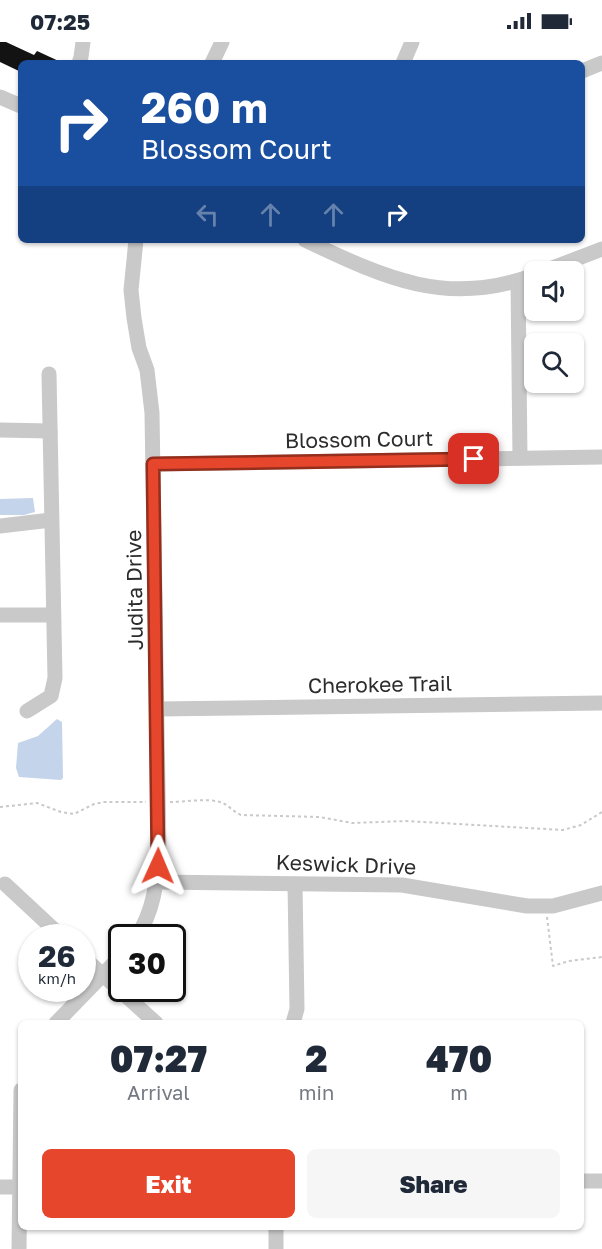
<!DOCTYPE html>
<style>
:root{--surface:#fff;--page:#f6f6f7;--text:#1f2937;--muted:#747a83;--accent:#e5462c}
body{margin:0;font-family:"Golos Text",sans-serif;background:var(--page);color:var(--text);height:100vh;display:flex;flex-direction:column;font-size:22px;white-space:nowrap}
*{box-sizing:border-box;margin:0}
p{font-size:20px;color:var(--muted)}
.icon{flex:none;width:33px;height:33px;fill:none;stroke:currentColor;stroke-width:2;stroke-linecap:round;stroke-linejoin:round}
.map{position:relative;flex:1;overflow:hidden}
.side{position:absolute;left:18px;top:978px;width:566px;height:210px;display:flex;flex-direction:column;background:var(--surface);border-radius:9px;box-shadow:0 2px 4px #0004}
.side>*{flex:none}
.hud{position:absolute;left:18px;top:18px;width:567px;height:183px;border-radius:9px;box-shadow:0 2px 4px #0004;background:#1a4fa0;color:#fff;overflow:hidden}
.tools{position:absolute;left:524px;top:219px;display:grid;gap:12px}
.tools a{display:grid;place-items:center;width:60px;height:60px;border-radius:9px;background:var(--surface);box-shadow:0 2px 4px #0004;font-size:30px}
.speed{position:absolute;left:18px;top:882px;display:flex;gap:12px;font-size:30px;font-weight:700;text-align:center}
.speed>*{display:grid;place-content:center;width:78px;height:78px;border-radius:50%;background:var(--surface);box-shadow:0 2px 4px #0004;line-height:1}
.speed small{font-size:15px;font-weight:400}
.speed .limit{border:3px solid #111;border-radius:9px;background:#fff;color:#111}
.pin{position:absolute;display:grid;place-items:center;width:51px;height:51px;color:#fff;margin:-26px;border-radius:12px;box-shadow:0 3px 9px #0006}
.me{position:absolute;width:66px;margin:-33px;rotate:1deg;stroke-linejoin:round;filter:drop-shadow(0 0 4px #0008)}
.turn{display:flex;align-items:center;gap:21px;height:126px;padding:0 24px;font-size:27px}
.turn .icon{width:78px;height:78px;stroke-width:2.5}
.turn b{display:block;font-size:42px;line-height:51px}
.lanes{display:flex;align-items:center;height:57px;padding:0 24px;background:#0003;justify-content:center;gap:30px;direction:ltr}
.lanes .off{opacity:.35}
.eta{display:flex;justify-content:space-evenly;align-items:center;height:102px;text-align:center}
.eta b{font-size:36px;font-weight:800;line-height:42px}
.action{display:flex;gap:12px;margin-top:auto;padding:12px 24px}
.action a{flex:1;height:69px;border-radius:9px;background:var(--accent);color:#fff;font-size:24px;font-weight:800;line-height:69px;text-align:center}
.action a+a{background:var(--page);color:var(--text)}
.status{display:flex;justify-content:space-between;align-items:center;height:42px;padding:0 30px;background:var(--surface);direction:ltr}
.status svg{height:16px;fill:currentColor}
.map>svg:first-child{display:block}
.water{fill:#c4d4ea}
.building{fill:#131313}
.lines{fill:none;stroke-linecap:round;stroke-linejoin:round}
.path{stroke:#c9c9c9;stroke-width:2;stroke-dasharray:3 3;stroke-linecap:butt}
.minor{stroke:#c9c9c9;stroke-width:15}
.route-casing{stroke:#952e1d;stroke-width:15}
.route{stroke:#e5462c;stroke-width:10}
.labels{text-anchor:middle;stroke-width:6;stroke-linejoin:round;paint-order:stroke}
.street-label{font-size:21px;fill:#2c2c2c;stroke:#fff}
</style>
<div class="status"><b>07:25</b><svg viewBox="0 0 49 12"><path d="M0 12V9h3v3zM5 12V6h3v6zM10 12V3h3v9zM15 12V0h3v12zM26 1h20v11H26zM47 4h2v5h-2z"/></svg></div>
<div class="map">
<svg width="602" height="1207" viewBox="0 0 602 1207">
<rect width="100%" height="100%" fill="#fff"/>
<g class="water">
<path d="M33 456 35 470 24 473H0V457Z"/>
<path d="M57 677 62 680 63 736 61 738 19 735 16 726 18 701 38 694Z"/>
</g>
<path class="building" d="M0 0H6L34 13 37 9 63 21H21V30L0 20Z"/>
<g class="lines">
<g class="path">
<path d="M170 760C185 760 205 756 220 760 228 762 233 770 241 773L320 775 352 781 406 779 563 788 581 783 602 770"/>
<path d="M0 765 37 761 61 770 74 772 94 762 104 760H146"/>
<path d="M547 875 553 924 569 919 602 915"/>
</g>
<g class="minor">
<path d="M79 21 81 15 83 0"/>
<path d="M212 21 222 0"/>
<path d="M403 21 412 0"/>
<path d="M582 29 602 21"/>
<path d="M0 55 21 64"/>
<path d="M305 198C383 235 447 266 534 233"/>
<path d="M542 230 602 207"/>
<path d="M518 239 520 416"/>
<path d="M0 388 50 389"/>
<path d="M153 422 602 415"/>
<path d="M0 484 51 478"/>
<path d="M0 573H52"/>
<path d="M158 667 602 661"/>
<path d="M27 669 51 654 55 636 49 332"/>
<path d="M157 840 402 843 527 864H553L602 851"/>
<path d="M5 842 63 896"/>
<path d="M136 896C154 869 157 840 159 808L152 371 147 328 139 306 134 276 131 248 136 198"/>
<path d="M82 914 156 981"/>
<path d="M56 981 122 913"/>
<path d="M293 981 297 967 295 842"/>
<path d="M580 1139H602"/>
<path d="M0 1145H21"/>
<path d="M276 1185V1207"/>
<path d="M19 1207 21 1048"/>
</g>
</g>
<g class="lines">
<defs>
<path id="route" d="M158 824 153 422 474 417"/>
</defs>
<use href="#route" class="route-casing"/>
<use href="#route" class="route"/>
</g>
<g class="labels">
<g class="street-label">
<text transform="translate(359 398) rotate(-1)" y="7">Blossom Court</text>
<text transform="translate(135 548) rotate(-91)" y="7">Judita Drive</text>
<text transform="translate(380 643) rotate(-1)" y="7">Cherokee Trail</text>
<text transform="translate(346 823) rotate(2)" y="7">Keswick Drive</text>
</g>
</g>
</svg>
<div class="tools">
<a><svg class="icon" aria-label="sound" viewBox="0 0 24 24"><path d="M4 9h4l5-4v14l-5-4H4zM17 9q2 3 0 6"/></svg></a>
<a><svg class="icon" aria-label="search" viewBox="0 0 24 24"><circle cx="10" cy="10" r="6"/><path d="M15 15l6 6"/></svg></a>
</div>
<div class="speed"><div>26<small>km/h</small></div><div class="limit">30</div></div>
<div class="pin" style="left:474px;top:417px;background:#d93025"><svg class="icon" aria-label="arrive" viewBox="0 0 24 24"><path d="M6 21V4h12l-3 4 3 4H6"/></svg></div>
<svg class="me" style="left:158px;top:824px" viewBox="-20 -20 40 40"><path d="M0-17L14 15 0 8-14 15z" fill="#e5462c" stroke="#fff" stroke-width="4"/></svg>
<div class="hud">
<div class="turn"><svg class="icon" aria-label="right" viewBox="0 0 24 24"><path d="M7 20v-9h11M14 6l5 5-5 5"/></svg><div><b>260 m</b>Blossom Court</div></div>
<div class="lanes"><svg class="icon off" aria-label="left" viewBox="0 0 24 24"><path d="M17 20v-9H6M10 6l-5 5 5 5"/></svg><svg class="icon off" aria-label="ahead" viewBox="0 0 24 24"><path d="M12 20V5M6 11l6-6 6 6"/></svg><svg class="icon off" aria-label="ahead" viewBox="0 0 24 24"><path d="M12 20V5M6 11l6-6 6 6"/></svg><svg class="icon" aria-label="right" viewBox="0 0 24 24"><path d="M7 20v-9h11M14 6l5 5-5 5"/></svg></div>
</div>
<section class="side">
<div class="eta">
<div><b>07:27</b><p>Arrival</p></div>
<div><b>2</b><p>min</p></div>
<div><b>470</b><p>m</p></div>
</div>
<div class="action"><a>Exit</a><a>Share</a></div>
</section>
</div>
